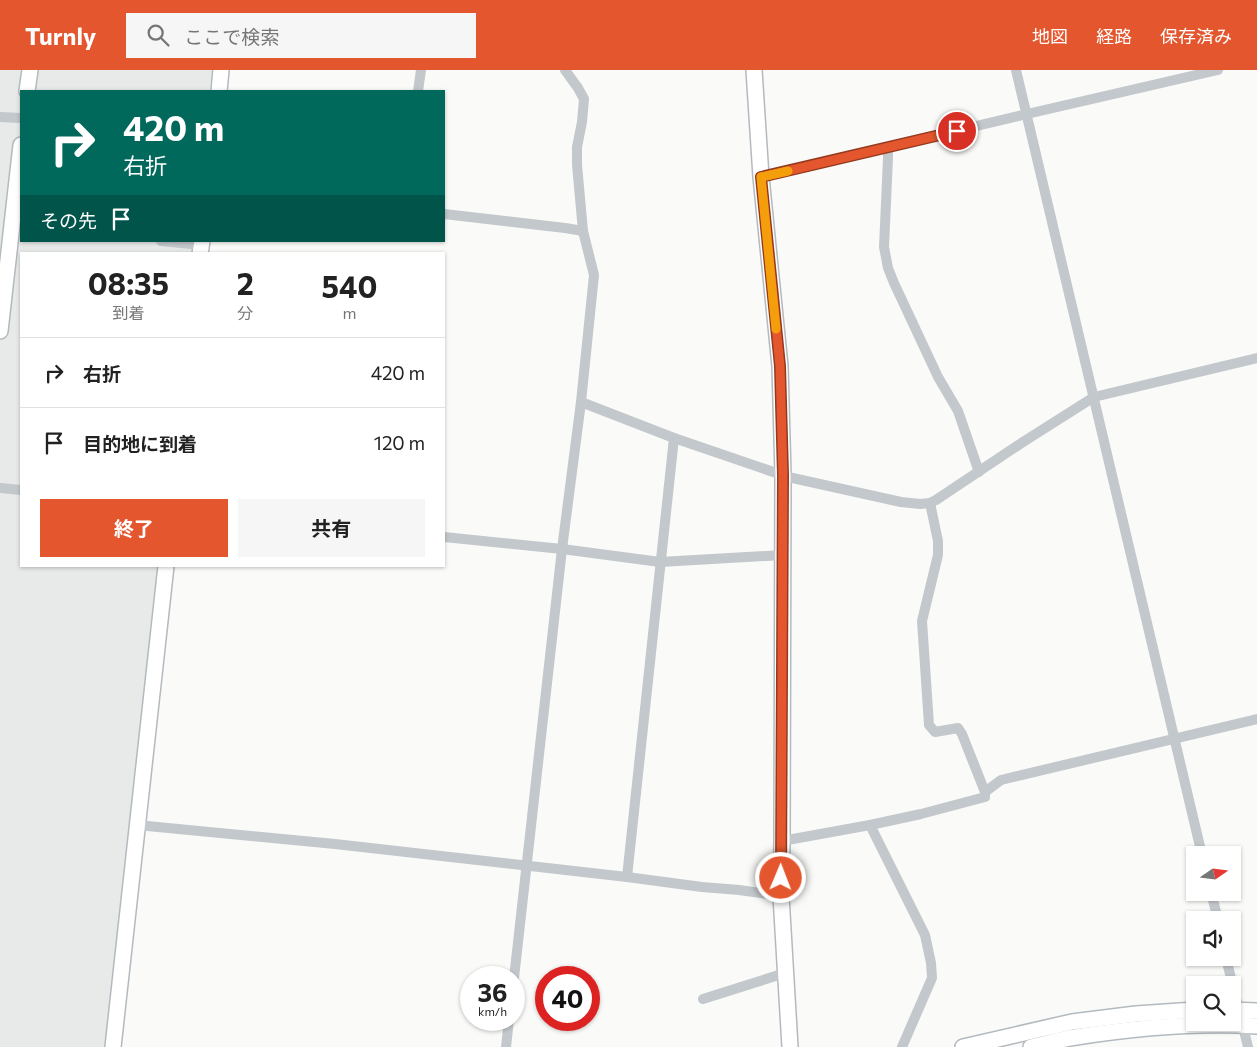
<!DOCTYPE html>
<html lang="ja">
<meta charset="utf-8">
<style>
:root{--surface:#fff;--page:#f6f6f6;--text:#222;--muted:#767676;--line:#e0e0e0;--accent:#e4572e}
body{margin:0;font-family:Commissioner,"Noto Sans JP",sans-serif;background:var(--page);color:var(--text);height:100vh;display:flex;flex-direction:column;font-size:19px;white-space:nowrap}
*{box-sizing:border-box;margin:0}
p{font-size:16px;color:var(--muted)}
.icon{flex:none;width:28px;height:28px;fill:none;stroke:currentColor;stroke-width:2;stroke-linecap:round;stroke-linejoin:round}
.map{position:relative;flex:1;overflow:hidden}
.drawer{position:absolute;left:20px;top:182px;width:425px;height:315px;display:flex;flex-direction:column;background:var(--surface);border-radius:0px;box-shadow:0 1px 4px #0004}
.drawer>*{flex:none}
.top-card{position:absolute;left:20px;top:20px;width:425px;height:152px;border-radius:0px;box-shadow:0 1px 4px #0004;background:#00695c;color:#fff;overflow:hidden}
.needle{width:32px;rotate:76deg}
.fabs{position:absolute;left:1186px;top:776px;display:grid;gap:10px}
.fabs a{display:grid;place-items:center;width:55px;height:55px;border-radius:0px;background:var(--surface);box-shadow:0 1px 4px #0004;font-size:25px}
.speed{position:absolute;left:460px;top:896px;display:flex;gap:10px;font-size:25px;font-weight:700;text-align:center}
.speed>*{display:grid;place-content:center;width:65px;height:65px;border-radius:50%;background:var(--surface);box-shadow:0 1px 4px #0004;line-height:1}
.speed small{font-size:12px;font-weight:400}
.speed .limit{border:8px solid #d22;background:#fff;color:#111}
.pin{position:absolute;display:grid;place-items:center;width:42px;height:42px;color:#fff;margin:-21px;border:2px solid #fff;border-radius:50%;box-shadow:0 1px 5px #0007}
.me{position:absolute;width:55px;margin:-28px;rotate:1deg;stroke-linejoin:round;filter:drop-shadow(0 0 4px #0008)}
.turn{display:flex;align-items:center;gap:18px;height:105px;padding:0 20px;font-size:22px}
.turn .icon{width:65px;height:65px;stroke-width:2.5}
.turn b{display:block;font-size:35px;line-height:42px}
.then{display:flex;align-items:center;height:48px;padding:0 20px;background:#0003;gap:10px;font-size:19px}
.eta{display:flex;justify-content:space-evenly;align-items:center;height:85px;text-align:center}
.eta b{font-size:30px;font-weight:700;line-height:35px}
.button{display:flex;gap:10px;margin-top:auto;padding:10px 20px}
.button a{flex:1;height:58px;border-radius:0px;background:var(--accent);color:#fff;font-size:20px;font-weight:700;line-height:58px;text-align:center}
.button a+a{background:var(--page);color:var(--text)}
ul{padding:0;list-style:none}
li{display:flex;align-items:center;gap:15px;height:70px;padding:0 20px;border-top:1px solid var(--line)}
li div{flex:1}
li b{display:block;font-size:19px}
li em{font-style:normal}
header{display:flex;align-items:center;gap:30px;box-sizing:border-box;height:70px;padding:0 25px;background:var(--accent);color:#fff}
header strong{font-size:24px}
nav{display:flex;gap:28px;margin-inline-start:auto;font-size:18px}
.search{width:350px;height:45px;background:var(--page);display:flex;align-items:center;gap:12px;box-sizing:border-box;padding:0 18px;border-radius:0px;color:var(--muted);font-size:19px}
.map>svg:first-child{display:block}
.built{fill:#e8e9e9}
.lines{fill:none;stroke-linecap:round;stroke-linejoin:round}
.secondary-casing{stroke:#b3babf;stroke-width:18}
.street{stroke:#c3c8cc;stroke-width:10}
.secondary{stroke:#fff;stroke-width:15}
.route-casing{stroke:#94391e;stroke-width:12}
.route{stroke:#e4572e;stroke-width:9}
.slow{stroke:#f59e0b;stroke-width:9}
</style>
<header>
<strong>Turnly</strong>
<div class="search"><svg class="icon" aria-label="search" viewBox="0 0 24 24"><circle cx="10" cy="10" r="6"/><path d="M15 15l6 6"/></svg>ここで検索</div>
<nav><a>地図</a><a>経路</a><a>保存済み</a></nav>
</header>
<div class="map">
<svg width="1257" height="977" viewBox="0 0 1257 977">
<rect width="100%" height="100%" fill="#fafaf8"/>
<path class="built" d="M0 0H212L210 21H21V171H193L192 184H21V496H158L107 977H0Z"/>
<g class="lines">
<defs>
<g id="secondary">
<path d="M754 0 761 107 780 296 783 405 782 771 781 826 790 977"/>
<path d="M27 21 30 0"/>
<path d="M219 21 221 0"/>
<path d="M200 184 202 171"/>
<path d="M0 261 21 75"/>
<path d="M1232 940 1257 941"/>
<path d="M113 977 166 496"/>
<path d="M963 977 1072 952 1136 944 1195 940"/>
<path d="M1031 977C1046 974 1061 969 1076 967 1134 958 1199 952 1257 956"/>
</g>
</defs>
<use href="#secondary" class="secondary-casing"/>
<g class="street">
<path d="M1016 0 1202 785"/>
<path d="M418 21 421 0"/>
<path d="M0 47 21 48"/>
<path d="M888 78V88L884 177 888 198 894 213 938 307 958 341 979 402"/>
<path d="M761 107 1027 44 1218 0"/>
<path d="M444 144 565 158 583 161"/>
<path d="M161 171 201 175"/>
<path d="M581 332 674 368 788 407 901 432 920 434 930 433 936 430 1023 372 1094 327 1257 288"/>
<path d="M0 418 21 420"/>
<path d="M444 467 562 479 660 492 783 485"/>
<path d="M985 722 1001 710 1257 649"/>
<path d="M137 755 335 774 627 807 702 817 739 820 781 826"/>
<path d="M870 755 925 865 931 893 932 908 902 977"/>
<path d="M782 771 870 755 921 744 985 727V722L962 664 958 658 935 662 929 655 922 551 938 485V471L930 433"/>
<path d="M627 807 674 368"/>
<path d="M1211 822 1218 850"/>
<path d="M1226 888 1248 977"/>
<path d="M514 908 562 479 581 332 594 205 583 161 577 95V77L582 52 584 29 578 18 565 0"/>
<path d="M703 929 785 903"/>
<path d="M506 977 509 950"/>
</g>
<use href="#secondary" class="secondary"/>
</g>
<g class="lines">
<defs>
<path id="route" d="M781 808 783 405 780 296 761 107 957 61"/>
</defs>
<use href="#route" class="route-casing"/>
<use href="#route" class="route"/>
<path class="slow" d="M776 259 761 107 788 101"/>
</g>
</svg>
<div class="fabs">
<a><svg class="needle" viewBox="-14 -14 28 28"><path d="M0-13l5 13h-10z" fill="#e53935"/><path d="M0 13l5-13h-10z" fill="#767676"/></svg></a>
<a><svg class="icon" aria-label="sound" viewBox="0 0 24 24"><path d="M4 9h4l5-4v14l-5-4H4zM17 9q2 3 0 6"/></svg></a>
<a><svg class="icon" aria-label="search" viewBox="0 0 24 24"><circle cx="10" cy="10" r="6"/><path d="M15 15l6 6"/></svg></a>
</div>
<div class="speed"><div>36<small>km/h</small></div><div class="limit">40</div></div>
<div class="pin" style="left:957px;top:61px;background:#d93025"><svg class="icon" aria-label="arrive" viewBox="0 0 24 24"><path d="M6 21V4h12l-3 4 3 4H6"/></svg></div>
<svg class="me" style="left:781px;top:808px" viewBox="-20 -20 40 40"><circle r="17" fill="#e4572e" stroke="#fff" stroke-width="3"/><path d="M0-11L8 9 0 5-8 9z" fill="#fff"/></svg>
<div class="top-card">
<div class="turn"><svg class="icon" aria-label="right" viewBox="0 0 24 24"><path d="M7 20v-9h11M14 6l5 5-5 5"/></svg><div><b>420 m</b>右折</div></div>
<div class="then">その先<svg class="icon" aria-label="arrive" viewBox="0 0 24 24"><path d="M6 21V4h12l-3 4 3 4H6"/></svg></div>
</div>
<section class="drawer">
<div class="eta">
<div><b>08:35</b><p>到着</p></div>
<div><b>2</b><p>分</p></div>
<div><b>540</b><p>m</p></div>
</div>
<ul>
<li><svg class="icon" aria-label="right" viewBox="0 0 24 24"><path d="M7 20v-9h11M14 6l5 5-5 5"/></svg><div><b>右折</b></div><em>420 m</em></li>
<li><svg class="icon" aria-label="arrive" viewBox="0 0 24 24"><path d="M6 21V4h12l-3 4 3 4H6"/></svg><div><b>目的地に到着</b></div><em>120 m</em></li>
</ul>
<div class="button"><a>終了</a><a>共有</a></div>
</section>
</div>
